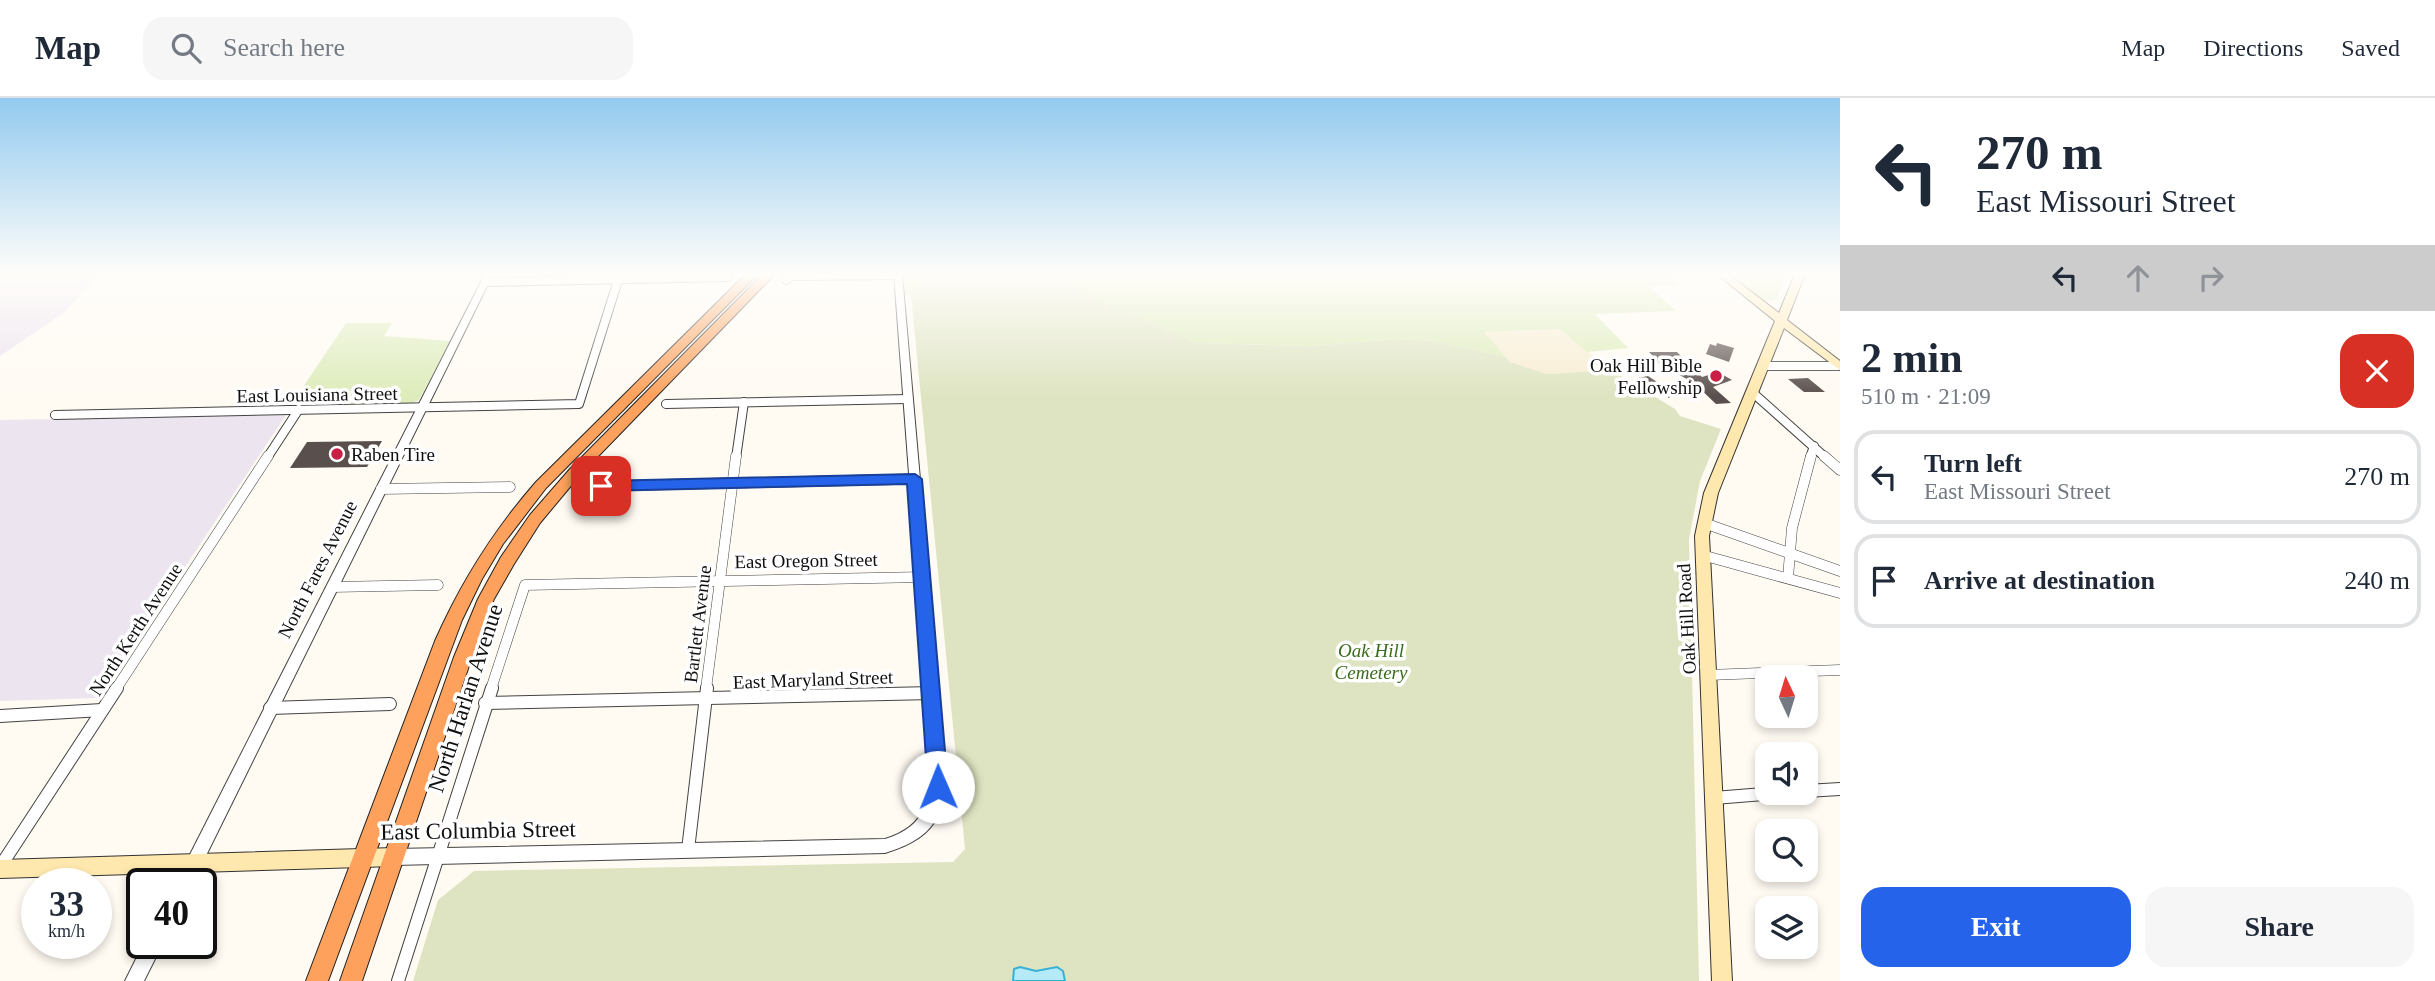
<!DOCTYPE html>
<meta charset="utf-8">
<style>
:root{--surface:#fff;--page:#f6f6f7;--text:#1f2937;--muted:#747a83;--line:#e0e1e3;--accent:#2563eb}
body{margin:0;font-family:"Times New Roman",serif;background:var(--page);color:var(--text);height:100vh;display:flex;flex-direction:column;font-size:26px;white-space:nowrap}
*{box-sizing:border-box;margin:0}
p{font-size:23px;color:var(--muted)}
.icon{flex:none;width:38px;height:38px;fill:none;stroke:currentColor;stroke-width:2;stroke-linecap:round;stroke-linejoin:round}
.map{position:relative;flex:1;overflow:hidden}
.details{display:flex;flex-direction:column;background:var(--surface);width:595px}
.details>*{flex:none}
.hud{background:#fff;color:var(--text);overflow:hidden}
.needle{width:46px;rotate:356deg}
.buttons{position:absolute;left:1755px;top:567px;display:grid;gap:14px}
.buttons a{display:grid;place-items:center;width:63px;height:63px;border-radius:14px;background:var(--surface);box-shadow:0 4px 10px #0003;font-size:35px}
.speed{position:absolute;left:21px;top:770px;display:flex;gap:14px;font-size:35px;font-weight:700;text-align:center}
.speed>*{display:grid;place-content:center;width:91px;height:91px;border-radius:50%;background:var(--surface);box-shadow:0 4px 10px #0003;line-height:1}
.speed small{font-size:18px;font-weight:400}
.speed .limit{border:4px solid #111;border-radius:10px;background:#fff;color:#111}
.pin{position:absolute;display:grid;place-items:center;width:60px;height:60px;color:#fff;margin:-30px;border-radius:14px;box-shadow:0 4px 10px #0006}
.me{position:absolute;width:77px;margin:-38px;rotate:359deg;stroke-linejoin:round;filter:drop-shadow(0 0 5px #0008)}
.turn{display:flex;align-items:center;gap:24px;height:147px;padding:0 21px;font-size:32px}
.turn .icon{width:91px;height:91px;stroke-width:2.5}
.turn b{display:block;font-size:49px;line-height:60px}
.lanes{display:flex;align-items:center;height:66px;padding:0 21px;background:#0003;justify-content:center;gap:35px;direction:ltr}
.lanes .off{opacity:.35}
.round{display:grid;place-items:center;flex:none;width:74px;height:74px;border-radius:21px;background:var(--page)}
.overview{display:flex;align-items:center;justify-content:space-between;height:119px;padding:0 21px}
h1{font-size:42px;font-weight:700;line-height:52px}
.primary-button{display:flex;gap:14px;margin-top:auto;padding:14px 21px}
.primary-button a{flex:1;height:80px;border-radius:21px;background:var(--accent);color:#fff;font-size:28px;font-weight:700;line-height:80px;text-align:center}
.primary-button a+a{background:var(--page);color:var(--text)}
ul{padding:0;list-style:none}
li{display:flex;align-items:center;gap:21px;height:94px;margin:0 14px 10px;padding:0 7px;border:4px solid var(--line);border-radius:21px}
li div{flex:1}
li b{display:block;font-size:26px}
li em{font-style:normal}
header{display:flex;align-items:center;gap:42px;box-sizing:border-box;height:98px;padding:0 35px;background:var(--surface);border-bottom:2px solid var(--line)}
header strong{font-size:33px}
nav{display:flex;gap:38px;margin-inline-start:auto;font-size:24px}
.search{width:490px;height:63px;background:var(--page);display:flex;align-items:center;gap:18px;box-sizing:border-box;padding:0 24px;border-radius:21px;color:var(--muted);font-size:26px}
main{display:flex;flex:1;min-height:0}
.map>svg:first-child{display:block}
.industrial{fill:#ece4ef}
.farmland{fill:#f7edd1}
.green{fill:#ddecba}
.cemetery{fill:#dee4c1}
.water{fill:#b5ebf9;stroke:#38b1d4;stroke-width:2}
.building{fill:#594f4c}
.lines{fill:none;stroke-linecap:round;stroke-linejoin:round}
.minor-far2-casing{stroke:#434343;stroke-width:10}
.minor-far1-casing{stroke:#434343;stroke-width:11}
.minor-casing{stroke:#434343;stroke-width:14}
.tertiary-casing{stroke:#434343;stroke-width:2}
.secondary-casing{stroke:#323232;stroke-width:2}
.trunk-casing{stroke:#212121;stroke-width:2}
.minor-far2{stroke:#fff;stroke-width:8}
.minor-far1{stroke:#fff;stroke-width:10}
.minor{stroke:#fff;stroke-width:12}
.tertiary{fill:#fff;fill-rule:evenodd}
.secondary{fill:#ffe8ae;fill-rule:evenodd}
.trunk{fill:#fda15c;fill-rule:evenodd}
.route{fill:#2563eb;stroke:#184099;stroke-width:2}
.poi-dot{fill:#c91f45;stroke:#fff;stroke-width:2.5}
.labels{text-anchor:middle;stroke-width:7;stroke-linejoin:round;paint-order:stroke}
.poi-label{font-size:19px;fill:#101010;stroke:#fff;text-anchor:end}
.street-label{font-size:19px;fill:#101010;stroke:#fff}
.park-label{font-size:19px;font-style:italic;fill:#3a6c1c;stroke:#fff}
.near-street-label{font-size:23px;fill:#101010;stroke:#fff}
</style>
<header>
<strong>Map</strong>
<div class="search"><svg class="icon" aria-label="search" viewBox="0 0 24 24"><circle cx="10" cy="10" r="6"/><path d="M15 15l6 6"/></svg>Search here</div>
<nav><a>Map</a><a>Directions</a><a>Saved</a></nav>
</header>
<main>
<div class="map">
<svg width="1840" height="883" viewBox="0 0 1840 883">
<rect width="100%" height="100%" fill="#fffbf3"/>
<g class="industrial">
<path d="M0 176H99L65 214 0 258Z"/>
<path d="M286 317 98 600 0 603V322Z"/>
</g>
<path class="farmland" d="M1560 231 1611 272 1547 276 1510 264 1483 234Z"/>
<g class="green">
<path d="M902 176H938L911 197H904Z"/>
<path d="M1040 176H1666L1679 187 1648 188 1676 213 1595 216 1628 250 1587 254 1560 231 1484 234 1506 259 1435 243 1399 241 1309 248 1197 245Z"/>
<path d="M1737 176H1786L1776 202C1759 206 1744 190 1737 176Z"/>
<path d="M346 225H392L384 238 450 243 419 302 412 305 283 306 295 301Z"/>
</g>
<path class="cemetery" d="M938 176H1040L1197 245 1309 248 1399 241 1435 243 1506 259 1510 264 1547 276 1611 272 1675 311 1680 318 1721 331 1700 383 1689 441 1699 883H413L438 802 474 773 953 764 965 751 911 197Z"/>
<path class="water" d="M1020 869 1036 873 1057 869 1063 873 1065 883H1013L1014 871Z"/>
<g class="building">
<path d="M1717 245 1734 250 1729 264 1706 256 1710 246 1716 248Z"/>
<path d="M1649 254H1677L1702 279 1718 274 1732 282 1713 289 1731 305 1716 306 1694 285 1676 275H1669Z"/>
<path d="M1648 278 1672 294 1669 300 1638 280Z"/>
<path d="M1808 280 1825 294H1804L1788 281Z"/>
<path d="M382 343 367 369 290 370 307 344Z"/>
</g>
<g class="lines">
<defs>
<g id="minor-far2">
<path d="M786 182 790 178 898 177"/>
<path d="M485 184 727 179"/>
<path d="M1763 268H1840"/>
<path d="M1752 294 1826 360"/>
<path d="M666 306 908 301"/>
<path d="M55 317 579 306 620 176"/>
<path d="M267 360 299 311"/>
<path d="M736 360 744 304"/>
<path d="M1810 360 1814 348"/>
</g>
<g id="minor-far1">
<path d="M1824 358 1840 372"/>
<path d="M601 388 915 381"/>
<path d="M381 391 510 389"/>
<path d="M1704 425 1840 473"/>
<path d="M1702 457 1840 495"/>
<path d="M1788 480 1792 430 1811 358"/>
<path d="M332 489 438 487"/>
<path d="M1708 577 1840 572"/>
<path d="M116 591 268 358"/>
<path d="M491 591 525 487 923 479"/>
<path d="M706 591 736 358"/>
</g>
<g id="minor">
<path d="M485 605 933 595"/>
<path d="M270 610 390 606"/>
<path d="M0 618 102 612"/>
<path d="M1806 693 1840 691"/>
<path d="M1714 700 1776 695"/>
<path d="M688 752 707 590"/>
<path d="M0 769 117 590"/>
<path d="M398 883 492 590"/>
</g>
<g id="tertiary">
<path d="M485 176H493L192 786H175Z"/>
<path d="M894 176H902L944 655C946 711 943 737 885 755L394 767 388 764 386 759 388 754 394 751 885 741C931 727 930 697 930 655Z"/>
<path d="M144 845H163L144 883H125Z"/>
</g>
<g id="secondary">
<path d="M1717 176H1728L1779 215 1795 176H1805L1787 222 1840 263V272L1784 230 1718 395 1709 438 1732 883H1712L1695 438 1704 395 1775 223Z"/>
<path d="M394 750 401 753 403 759 401 765 394 768 0 780V762Z"/>
</g>
<g id="trunk">
<path d="M746 176H758L546 390 503 446 482 481 462 522 328 883H306L435 543C461 484 494 432 536 384Z"/>
<path d="M763 176H775L580 377 540 425 514 466 494 501 472 559 362 883H340L454 559 478 501 501 459 530 417 570 371Z"/>
</g>
</defs>
<use href="#minor-far2" class="minor-far2-casing"/>
<use href="#minor-far1" class="minor-far1-casing"/>
<use href="#minor" class="minor-casing"/>
<use href="#tertiary" class="tertiary-casing"/>
<use href="#secondary" class="secondary-casing"/>
<use href="#trunk" class="trunk-casing"/>
<use href="#minor-far2" class="minor-far2"/>
<use href="#minor-far1" class="minor-far1"/>
<use href="#minor" class="minor"/>
<use href="#tertiary" class="tertiary"/>
<use href="#secondary" class="secondary"/>
<use href="#trunk" class="trunk"/>
</g>
<linearGradient id="sky" x2="0" y2="1"><stop stop-color="#93caef"/><stop offset="0.59" stop-color="#fffdfa"/><stop offset="1" stop-color="#fffdfa" stop-opacity="0"/></linearGradient>
<rect width="1840" height="299" fill="url(#sky)"/>
<path class="route" d="M915 376 922 381 948 689 945 696 938 698 931 696 928 689 907 386 601 393 594 388 601 383Z"/>
<g class="poi-dot">
<circle cx="1716" cy="278" r="7"/>
<circle cx="337" cy="356" r="7"/>
</g>
<g class="labels">
<g class="poi-label">
<text x="1702" y="274">Oak Hill Bible<tspan x="1702" dy="22">Fellowship</tspan></text>
<text x="351" y="363" text-anchor="start">Raben Tire</text>
</g>
<g class="street-label">
<text transform="translate(317 296) rotate(-1)" y="7">East Louisiana Street</text>
<text transform="translate(806 462) rotate(-1)" y="7">East Oregon Street</text>
<text transform="translate(317 471) rotate(-63)" y="7">North Fares Avenue</text>
<text transform="translate(1686 521) rotate(-93)" y="7">Oak Hill Road</text>
<text transform="translate(697 526) rotate(-83)" y="7">Bartlett Avenue</text>
<text transform="translate(135 531) rotate(-57)" y="7">North Kerth Avenue</text>
<text transform="translate(813 581) rotate(-2)" y="7">East Maryland Street</text>
</g>
<g class="park-label">
<text x="1371" y="559">Oak Hill<tspan x="1371" dy="22">Cemetery</tspan></text>
</g>
<g class="near-street-label">
<text transform="translate(465 600) rotate(-72)" y="8">North Harlan Avenue</text>
<text transform="translate(478 732) rotate(-1)" y="8">East Columbia Street</text>
</g>
</g>
</svg>
<div class="buttons">
<a><svg class="needle" viewBox="-14 -14 28 28"><path d="M0-13l5 13h-10z" fill="#e53935"/><path d="M0 13l5-13h-10z" fill="#747a83"/></svg></a>
<a><svg class="icon" aria-label="sound" viewBox="0 0 24 24"><path d="M4 9h4l5-4v14l-5-4H4zM17 9q2 3 0 6"/></svg></a>
<a><svg class="icon" aria-label="search" viewBox="0 0 24 24"><circle cx="10" cy="10" r="6"/><path d="M15 15l6 6"/></svg></a>
<a><svg class="icon" aria-label="layers" viewBox="0 0 24 24"><path d="M12 4l9 5-9 5-9-5zM3 14l9 5 9-5"/></svg></a>
</div>
<div class="speed"><div>33<small>km/h</small></div><div class="limit">40</div></div>
<div class="pin" style="left:601px;top:388px;background:#d93025"><svg class="icon" aria-label="arrive" viewBox="0 0 24 24"><path d="M6 21V4h12l-3 4 3 4H6"/></svg></div>
<svg class="me" style="left:938px;top:689px" viewBox="-20 -20 40 40"><circle r="19" fill="#fff"/><path d="M0-13L10 11 0 6-10 11z" fill="#2563eb"/></svg>
</div>
<section class="details">
<div class="hud">
<div class="turn"><svg class="icon" aria-label="left" viewBox="0 0 24 24"><path d="M17 20v-9H6M10 6l-5 5 5 5"/></svg><div><b>270 m</b>East Missouri Street</div></div>
<div class="lanes"><svg class="icon" aria-label="left" viewBox="0 0 24 24"><path d="M17 20v-9H6M10 6l-5 5 5 5"/></svg><svg class="icon off" aria-label="ahead" viewBox="0 0 24 24"><path d="M12 20V5M6 11l6-6 6 6"/></svg><svg class="icon off" aria-label="right" viewBox="0 0 24 24"><path d="M7 20v-9h11M14 6l5 5-5 5"/></svg></div>
</div>
<div class="overview"><div><h1>2 min</h1><p>510 m · 21:09</p></div><a class="round" style="background:#d93025;color:#fff"><svg class="icon" aria-label="close" viewBox="0 0 24 24"><path d="M6 6l12 12M18 6L6 18"/></svg></a></div>
<ul>
<li><svg class="icon" aria-label="left" viewBox="0 0 24 24"><path d="M17 20v-9H6M10 6l-5 5 5 5"/></svg><div><b>Turn left</b><p>East Missouri Street</p></div><em>270 m</em></li>
<li><svg class="icon" aria-label="arrive" viewBox="0 0 24 24"><path d="M6 21V4h12l-3 4 3 4H6"/></svg><div><b>Arrive at destination</b></div><em>240 m</em></li>
</ul>
<div class="primary-button"><a>Exit</a><a>Share</a></div>
</section>
</main>
